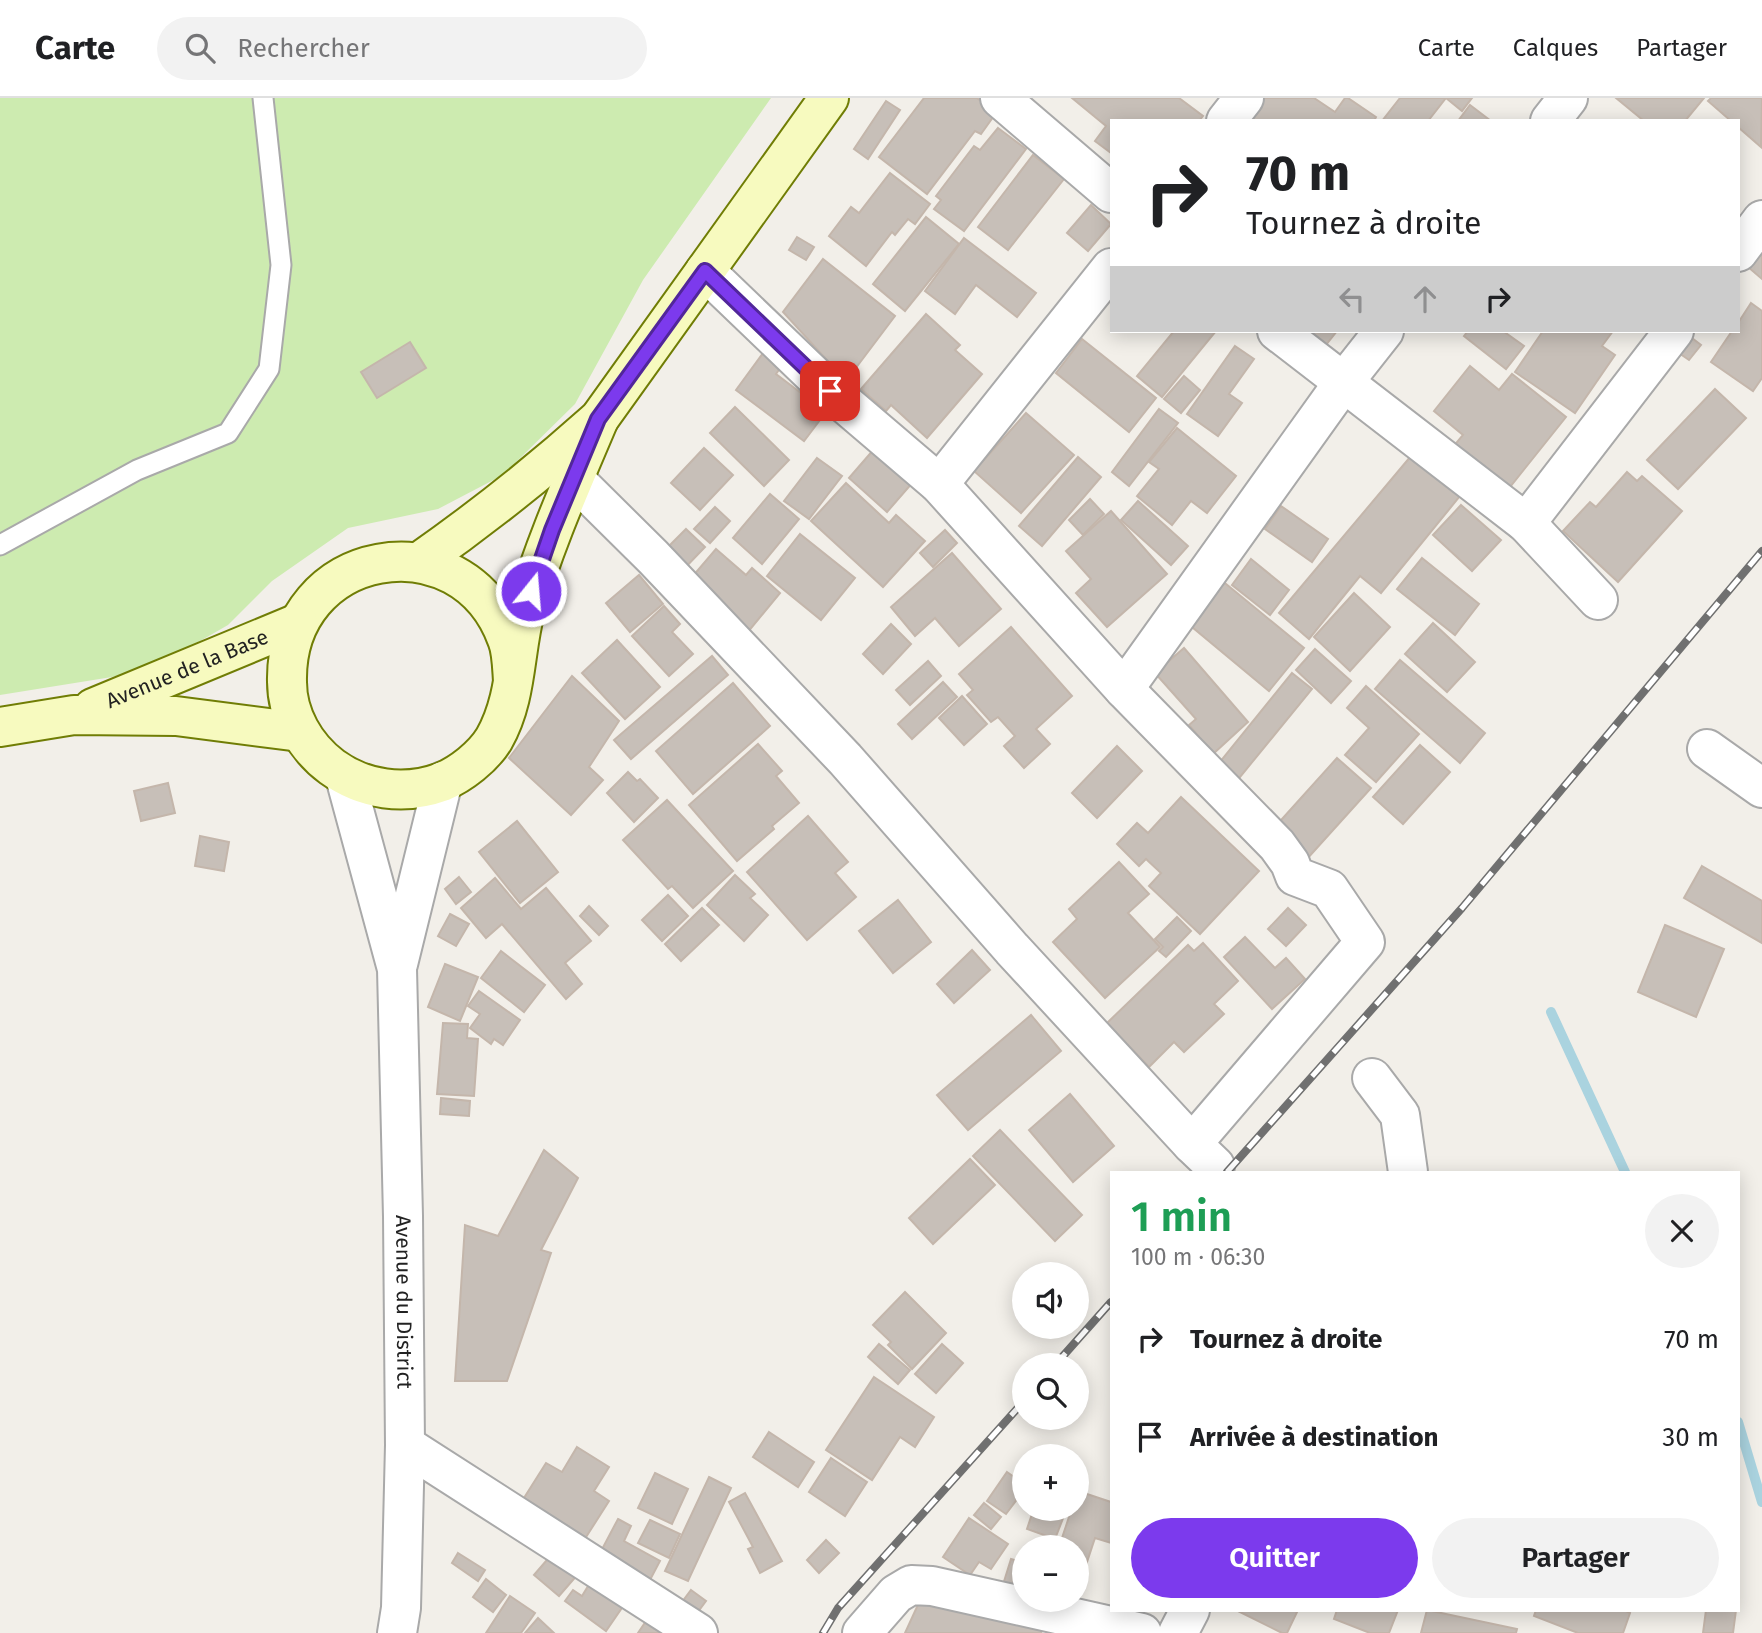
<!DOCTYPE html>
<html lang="fr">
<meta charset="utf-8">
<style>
:root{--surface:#fff;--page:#f2f2f2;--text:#202124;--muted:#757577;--line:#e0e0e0;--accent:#7c3aed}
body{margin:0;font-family:"Fira Sans",sans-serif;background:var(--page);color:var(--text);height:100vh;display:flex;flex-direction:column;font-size:26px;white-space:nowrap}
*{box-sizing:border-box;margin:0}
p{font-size:23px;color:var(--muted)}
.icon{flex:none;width:38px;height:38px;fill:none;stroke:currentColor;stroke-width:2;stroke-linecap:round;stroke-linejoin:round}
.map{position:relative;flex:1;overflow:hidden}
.drawer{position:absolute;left:1110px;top:1073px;width:630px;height:441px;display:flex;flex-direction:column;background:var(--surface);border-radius:0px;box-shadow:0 4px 18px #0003}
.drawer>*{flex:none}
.guide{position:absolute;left:1110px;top:21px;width:630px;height:214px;border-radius:0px;box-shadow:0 4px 18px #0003;background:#fff;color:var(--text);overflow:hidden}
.tools{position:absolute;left:1012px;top:1164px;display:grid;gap:14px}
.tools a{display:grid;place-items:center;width:77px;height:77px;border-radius:50%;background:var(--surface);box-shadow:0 4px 18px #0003;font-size:35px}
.pin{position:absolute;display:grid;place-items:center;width:60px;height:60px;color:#fff;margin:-30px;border-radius:14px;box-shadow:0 4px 10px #0006}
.me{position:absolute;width:77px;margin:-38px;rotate:17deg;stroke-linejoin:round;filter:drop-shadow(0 0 5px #0008)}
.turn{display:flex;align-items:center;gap:24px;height:147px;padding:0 21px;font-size:32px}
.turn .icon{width:91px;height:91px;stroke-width:2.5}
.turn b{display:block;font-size:49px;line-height:60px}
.lanes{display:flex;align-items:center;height:66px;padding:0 21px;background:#0003;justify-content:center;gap:35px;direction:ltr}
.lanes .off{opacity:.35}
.round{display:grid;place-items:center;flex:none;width:74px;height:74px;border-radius:37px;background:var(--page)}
.headline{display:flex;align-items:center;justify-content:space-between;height:119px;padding:0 21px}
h1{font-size:42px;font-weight:600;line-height:52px;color:#1e9e55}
.cta{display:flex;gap:14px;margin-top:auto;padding:14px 21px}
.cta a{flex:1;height:80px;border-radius:42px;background:var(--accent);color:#fff;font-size:28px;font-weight:600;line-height:80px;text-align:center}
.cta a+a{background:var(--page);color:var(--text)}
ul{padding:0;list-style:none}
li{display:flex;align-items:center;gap:21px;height:98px;padding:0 21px}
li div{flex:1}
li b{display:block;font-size:26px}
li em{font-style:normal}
header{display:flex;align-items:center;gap:42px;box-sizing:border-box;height:98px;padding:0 35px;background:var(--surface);border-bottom:2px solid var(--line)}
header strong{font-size:33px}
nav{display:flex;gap:38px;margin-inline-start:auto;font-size:24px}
.search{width:490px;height:63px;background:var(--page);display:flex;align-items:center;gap:18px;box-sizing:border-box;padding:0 24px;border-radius:38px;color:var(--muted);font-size:26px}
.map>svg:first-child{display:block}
.grass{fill:#cdebb0}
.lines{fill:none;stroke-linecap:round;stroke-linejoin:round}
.stream{stroke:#aad3df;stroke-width:10}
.building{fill:#c7bfb8;stroke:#c4b6ab;stroke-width:2}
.lane-casing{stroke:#a9a9a9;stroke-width:23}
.street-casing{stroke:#a9a9a9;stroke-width:42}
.secondary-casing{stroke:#707d05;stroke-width:42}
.lane{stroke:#fff;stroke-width:19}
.street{stroke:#fff;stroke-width:38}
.secondary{stroke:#f7fabf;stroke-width:38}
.rail-casing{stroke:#707070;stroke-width:8}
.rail{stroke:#fff;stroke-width:5;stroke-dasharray:16;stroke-linecap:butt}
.route-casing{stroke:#51269a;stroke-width:18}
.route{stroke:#7c3aed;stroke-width:12}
.labels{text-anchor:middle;stroke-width:7;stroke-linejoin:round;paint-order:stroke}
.street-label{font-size:21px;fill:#222;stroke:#fff}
</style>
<header>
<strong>Carte</strong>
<div class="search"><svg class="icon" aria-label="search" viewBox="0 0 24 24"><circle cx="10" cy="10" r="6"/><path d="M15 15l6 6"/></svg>Rechercher</div>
<nav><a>Carte</a><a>Calques</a><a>Partager</a></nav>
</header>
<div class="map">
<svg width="1762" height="1535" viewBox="0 0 1762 1535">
<rect width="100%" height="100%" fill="#f2efe9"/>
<path class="grass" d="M0 0H771L643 182 575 306 503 377 438 411 348 430 272 483 228 527 160 566 112 579 0 597Z"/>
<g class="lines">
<g class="stream">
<path d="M1551 914 1625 1074"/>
<path d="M1738 1324 1762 1404"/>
</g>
</g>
<g class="building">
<path d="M924 0H977L996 15 981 36 975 33 927 96 879 59Z"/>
<path d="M1072 0H1179L1203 18 1199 23H1111V55L1095 43 1106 28Z"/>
<path d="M1256 0H1314L1335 14 1345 0H1348L1376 19 1374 23H1240Z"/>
<path d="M1400 0H1472L1462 13 1446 0 1428 23H1382Z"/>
<path d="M1616 0H1704L1685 23H1644Z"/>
<path d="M1711 0H1762L1761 49 1738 29V23H1731L1708 3Z"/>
<path d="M886 3 900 12 868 61 854 51Z"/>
<path d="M1470 7 1491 23H1458Z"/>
<path d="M998 30 1026 51 964 133 934 111 941 102 936 98 974 48 980 52Z"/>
<path d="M1033 57 1064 81 1008 152 978 129Z"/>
<path d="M890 75 930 106 915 126 908 121 895 137 892 134 866 168 829 138 851 109 859 115Z"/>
<path d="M1091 107 1111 126 1088 153 1067 135Z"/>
<path d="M926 119 959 146 905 213 873 186Z"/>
<path d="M797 139 814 149 806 162 789 152Z"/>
<path d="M964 140 1036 195 1017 219 976 187 955 216 925 193Z"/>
<path d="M1762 152V181L1748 169Z"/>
<path d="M823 161 895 218 846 283 783 214Z"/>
<path d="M1751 205 1762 213V280L1753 293 1711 264 1732 233H1738V225Z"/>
<path d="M926 216 960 247 955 252 982 276 927 340 891 307 886 313 861 291Z"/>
<path d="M1174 233H1216L1162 299 1137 278Z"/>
<path d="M1296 233H1337L1318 257Z"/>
<path d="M1468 233H1503L1524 248 1506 271 1464 238Z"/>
<path d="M1543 233H1613L1602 248 1615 257 1575 315 1515 274Z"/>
<path d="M1688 237 1701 247 1689 262 1676 253Z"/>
<path d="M1082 241 1156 300 1129 334 1056 275Z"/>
<path d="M410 244 426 270 377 300 361 274Z"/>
<path d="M1235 248 1254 261 1229 296 1242 305 1218 338 1187 316Z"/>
<path d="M766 251 784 265 776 276 826 314 804 343 736 292Z"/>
<path d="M1470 268 1499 292 1512 276 1566 319 1506 394 1452 350 1463 337 1434 313Z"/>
<path d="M1184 278 1200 292 1181 315 1164 301Z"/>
<path d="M1715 291 1746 320 1678 391 1647 362Z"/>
<path d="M735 309 789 362 764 388 710 335Z"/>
<path d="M1159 311 1178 325 1129 388 1112 374Z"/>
<path d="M1026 315 1074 357 1021 415 974 373Z"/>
<path d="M1177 330 1236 378 1207 415 1191 403 1172 427 1137 398 1159 371 1149 364Z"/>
<path d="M704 350 733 377 700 412 671 385Z"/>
<path d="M875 350 913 384 887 414 849 380Z"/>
<path d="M1411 358 1460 398 1381 495 1360 478 1309 541 1279 515Z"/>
<path d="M1078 359 1101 379 1042 448 1019 428Z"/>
<path d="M817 360 842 378 809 421 784 403Z"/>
<path d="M1627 374 1637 383 1642 378 1682 413 1618 484 1563 433 1590 404 1596 409Z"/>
<path d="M846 385 889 425 896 417 925 443 883 489 811 423Z"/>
<path d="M770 396 799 421 762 466 733 440Z"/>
<path d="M1090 401 1104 416 1083 437 1069 422Z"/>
<path d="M1138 403 1188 448 1171 467 1121 422Z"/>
<path d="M1461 407 1501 442 1472 473 1433 437Z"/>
<path d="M1281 408 1328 441 1312 464 1265 431Z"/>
<path d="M715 409 730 423 710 445 694 431Z"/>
<path d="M1111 413 1167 476 1107 529 1076 495 1091 481 1066 453Z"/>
<path d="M686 431 705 449 679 476 660 457Z"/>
<path d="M945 432 957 445 933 469 920 455Z"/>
<path d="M800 436 855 480 821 522 767 478Z"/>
<path d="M716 451 746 477 752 470 780 495 747 535 687 485Z"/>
<path d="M952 455 1001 511 959 548 935 520 915 538 891 509Z"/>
<path d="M1422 460 1479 506 1455 537 1397 491Z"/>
<path d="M1251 461 1289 492 1270 517 1232 487Z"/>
<path d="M639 477 663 506 630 534 606 505Z"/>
<path d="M1220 481 1304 550 1269 593 1186 524Z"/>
<path d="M1354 495 1390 529 1350 573 1314 539Z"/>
<path d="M664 508 680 526 672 534 693 556 669 578 632 538Z"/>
<path d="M1433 525 1475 564 1447 594 1405 556Z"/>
<path d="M891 526 911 546 883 576 863 556Z"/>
<path d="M1011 529 1072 598 1036 631 1050 646 1024 670 1004 648 1015 638 998 619 991 624 967 597 973 592 959 576Z"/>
<path d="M617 542 660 589 625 621 582 575Z"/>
<path d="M1184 550 1248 624 1213 656 1189 627 1196 621 1155 575Z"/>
<path d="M1315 551 1351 583 1331 605 1296 572Z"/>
<path d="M712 558 728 577 631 661 614 642Z"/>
<path d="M1400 562 1485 635 1460 665 1375 591Z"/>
<path d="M928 563 941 578 910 607 896 592Z"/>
<path d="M1292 575 1312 591 1231 690 1211 675Z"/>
<path d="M572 578 619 623 589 669 603 682 571 717 509 660Z"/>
<path d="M943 584 957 599 912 641 898 626Z"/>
<path d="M733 585 770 628 693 696 656 653Z"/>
<path d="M1366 588 1419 636 1376 684 1345 657 1369 630 1347 610Z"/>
<path d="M962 598 987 626 964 647 939 620Z"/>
<path d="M758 646 782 673 776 678 799 705 772 728 774 731 737 763 689 707Z"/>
<path d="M1420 647 1450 674 1403 726 1373 699Z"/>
<path d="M1117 648 1142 673 1097 720 1072 695Z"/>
<path d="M1337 660 1371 690 1306 762 1273 731Z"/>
<path d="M628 674 637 683 640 681 658 700 634 724 607 695Z"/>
<path d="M168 685 175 715 141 723 134 693Z"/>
<path d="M1181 699 1259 773 1200 836 1149 788 1161 775 1146 761 1139 768 1117 746 1137 725 1148 735Z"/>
<path d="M667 702 733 773 693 810 672 788 668 791 623 742Z"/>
<path d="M808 718 848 764 835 775 856 799 807 842 747 774Z"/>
<path d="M517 723 558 774 520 805 479 754Z"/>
<path d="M200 738 229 744 224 773 195 768Z"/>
<path d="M1119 764 1149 796 1128 815 1160 849 1105 900 1053 844 1077 821 1069 811Z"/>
<path d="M1702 768 1762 803V845L1684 800Z"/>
<path d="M735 777 755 796 750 800 768 817 744 843 707 807Z"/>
<path d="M459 779 471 794 456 806 445 791Z"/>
<path d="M495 780 521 811 546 790 591 843 565 865 582 886 566 901 502 826 486 840 461 810Z"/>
<path d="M668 797 688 818 662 843 642 822Z"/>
<path d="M898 802 931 844 893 875 859 833Z"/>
<path d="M589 808 608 828 599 837 580 818Z"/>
<path d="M702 810 719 827 681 863 665 846Z"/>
<path d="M1288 810 1306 827 1286 848 1268 831Z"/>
<path d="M450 816 469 826 456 848 438 838Z"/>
<path d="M1177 819 1191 833 1166 859 1159 853 1163 849 1155 841Z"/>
<path d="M1665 827 1724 851 1696 919 1638 894Z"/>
<path d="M1245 839 1275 870 1286 860 1305 881 1272 911 1224 859Z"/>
<path d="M1203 845 1238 883 1214 906 1224 916 1184 954 1174 944 1149 969 1107 925 1188 847 1194 853Z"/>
<path d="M972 852 990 872 954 905 937 886Z"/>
<path d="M501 853 545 887 524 914 481 880Z"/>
<path d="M445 866 478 879 460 923 428 909Z"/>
<path d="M479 893 520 922 503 947 494 941 491 946 470 930 480 916 468 908Z"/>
<path d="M1031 917 1061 953 968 1032 937 997Z"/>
<path d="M443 925 468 926 467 940 478 941 474 998 437 996Z"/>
<path d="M1070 996 1114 1048 1073 1084 1029 1032Z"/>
<path d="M441 1000 470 1003 469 1018 440 1016Z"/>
<path d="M1000 1032 1082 1117 1055 1143 973 1058Z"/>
<path d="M544 1052 578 1080 541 1152 551 1155 507 1283H455L465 1127 498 1138Z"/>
<path d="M970 1061 995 1087 933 1146 909 1120Z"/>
<path d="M905 1194 946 1235 912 1271 888 1247 891 1244 873 1227Z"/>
<path d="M879 1246 910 1272 898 1286 868 1259Z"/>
<path d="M942 1246 963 1265 936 1295 915 1276Z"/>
<path d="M874 1279 934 1319 915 1349 900 1339 872 1382 826 1352Z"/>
<path d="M769 1334 814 1364 798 1389 753 1359Z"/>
<path d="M577 1349 609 1369 594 1393 609 1403 581 1447 553 1430 558 1422 524 1400 546 1365 562 1374Z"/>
<path d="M831 1360 867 1384 845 1418 809 1394Z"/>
<path d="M1007 1374 1024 1386V1392L1006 1416 987 1403Z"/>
<path d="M655 1375 688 1391 672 1426 638 1410Z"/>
<path d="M709 1379 731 1390 688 1483 665 1473Z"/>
<path d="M1078 1393 1111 1404V1445L1095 1440 1081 1482 1076 1481V1449H1059L1072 1410H1076Z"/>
<path d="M745 1395 782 1463 760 1475 748 1451 753 1449 729 1404Z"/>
<path d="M984 1405 1001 1419 991 1431 974 1417Z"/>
<path d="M1034 1410H1067L1055 1441 1027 1431Z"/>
<path d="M969 1420 1008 1446 991 1471 979 1464 970 1477 943 1459Z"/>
<path d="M618 1421 631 1428 624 1443 660 1463 650 1482 600 1455Z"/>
<path d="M650 1422 680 1436 669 1460 638 1445Z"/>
<path d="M826 1442 839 1455 819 1475 807 1462Z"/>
<path d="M458 1455 485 1472 478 1483 452 1465Z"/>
<path d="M553 1455 578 1476 559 1498 534 1477Z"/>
<path d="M1011 1461 1024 1465V1501L1001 1493Z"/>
<path d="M593 1480 626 1504 606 1533 565 1503 573 1492 582 1498Z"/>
<path d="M486 1481 506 1497 493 1514 473 1499Z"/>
<path d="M691 1492 706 1503 697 1515 682 1504Z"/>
<path d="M510 1498 535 1515 521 1535H486Z"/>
<path d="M922 1498 1046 1522 1041 1535H905Z"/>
<path d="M1236 1512H1298L1287 1535H1282Z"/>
<path d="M1337 1512H1398L1389 1535H1370L1334 1521Z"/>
<path d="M1427 1512 1517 1531 1516 1535H1421Z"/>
<path d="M1536 1512H1624L1630 1515 1623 1535H1578L1534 1518Z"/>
<path d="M1706 1512H1736L1733 1535H1703Z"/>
<path d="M538 1520 554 1535H525Z"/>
<path d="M646 1523 665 1535H638Z"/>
</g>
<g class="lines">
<defs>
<path id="lane" d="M0 447 137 372 228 335 269 271 281 167 263 0"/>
<g id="street">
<path d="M1000 0 1111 95"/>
<path d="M1226 23 1244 0"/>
<path d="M1550 23 1568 0"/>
<path d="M1738 154 1762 122"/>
<path d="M705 173 830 293 939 386 1124 591 1277 747 1290 765 1295 778 1329 791 1365 844 1192 1046 1215 1068"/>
<path d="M1277 233 1526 425 1598 502"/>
<path d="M554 361 653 459 845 661 1012 851 1192 1046"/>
<path d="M939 386 1111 170"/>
<path d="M1526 425 1674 233"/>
<path d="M1124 591 1343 285 1384 233"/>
<path d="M1707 651 1762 690"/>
<path id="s1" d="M345 679 397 871 403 1118 405 1347 401 1510 397 1535"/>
<path d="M398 866 443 683"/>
<path d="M1372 980 1400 1017 1408 1074"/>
<path d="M405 1347 698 1535"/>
<path d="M862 1535 896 1496 911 1487 932 1488 1142 1535"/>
<path d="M1178 1535 1190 1512"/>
</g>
<g id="secondary">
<path d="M419 464C482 420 542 372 599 321L829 0"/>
<path d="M513 583C512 570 512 553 507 541 462 418 284 449 287 584 287 617 305 649 332 669 364 692 404 698 442 684 461 676 483 659 494 641 517 601 514 556 525 513 544 447 572 385 599 321"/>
<path id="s2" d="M93 610 298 525"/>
<path d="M0 629 74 617 176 618 300 634"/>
</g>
</defs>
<use href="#lane" class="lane-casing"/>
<use href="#street" class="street-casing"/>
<use href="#secondary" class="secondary-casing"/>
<use href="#lane" class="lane"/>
<use href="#street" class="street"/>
<use href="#secondary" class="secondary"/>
<defs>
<g id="rail">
<path d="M1227 1074 1462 810 1762 453"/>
<path d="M1055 1267 1111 1204"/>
<path d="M823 1535 838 1510 1024 1303"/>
</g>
</defs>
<use href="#rail" class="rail-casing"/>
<use href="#rail" class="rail"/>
</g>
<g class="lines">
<defs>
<path id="route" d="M531 493 552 432 598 321 705 173 830 293"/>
</defs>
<use href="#route" class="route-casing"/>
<use href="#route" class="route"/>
</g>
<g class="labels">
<g class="street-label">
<text dy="7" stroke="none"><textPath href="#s2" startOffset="102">Avenue de la Base</textPath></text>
<text dy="7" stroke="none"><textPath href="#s1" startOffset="532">Avenue du District</textPath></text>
</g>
</g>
</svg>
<div class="tools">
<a><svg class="icon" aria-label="sound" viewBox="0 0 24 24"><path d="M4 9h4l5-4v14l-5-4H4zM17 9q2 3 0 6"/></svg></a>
<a><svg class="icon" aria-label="search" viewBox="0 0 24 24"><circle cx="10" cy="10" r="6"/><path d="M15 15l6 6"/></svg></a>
<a>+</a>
<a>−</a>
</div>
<div class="pin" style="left:830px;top:293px;background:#d93025"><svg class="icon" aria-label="arrive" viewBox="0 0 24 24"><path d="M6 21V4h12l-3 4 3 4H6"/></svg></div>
<svg class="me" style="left:531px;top:493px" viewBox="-20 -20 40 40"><circle r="17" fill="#7c3aed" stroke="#fff" stroke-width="3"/><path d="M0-11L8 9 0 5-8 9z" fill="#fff"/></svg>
<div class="guide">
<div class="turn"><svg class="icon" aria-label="right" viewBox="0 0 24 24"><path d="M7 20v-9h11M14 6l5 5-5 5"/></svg><div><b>70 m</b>Tournez à droite</div></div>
<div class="lanes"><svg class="icon off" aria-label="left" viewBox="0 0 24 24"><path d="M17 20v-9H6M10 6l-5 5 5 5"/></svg><svg class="icon off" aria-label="ahead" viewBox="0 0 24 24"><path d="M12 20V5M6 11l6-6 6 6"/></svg><svg class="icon" aria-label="right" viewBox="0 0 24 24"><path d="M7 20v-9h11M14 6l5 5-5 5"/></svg></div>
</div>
<section class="drawer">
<div class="headline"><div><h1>1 min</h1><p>100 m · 06:30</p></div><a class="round"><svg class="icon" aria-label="close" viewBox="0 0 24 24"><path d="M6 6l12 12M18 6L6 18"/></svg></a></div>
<ul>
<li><svg class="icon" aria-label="right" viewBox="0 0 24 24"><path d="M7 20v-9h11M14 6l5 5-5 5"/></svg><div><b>Tournez à droite</b></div><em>70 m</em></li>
<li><svg class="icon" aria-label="arrive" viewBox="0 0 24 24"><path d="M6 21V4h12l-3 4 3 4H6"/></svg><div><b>Arrivée à destination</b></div><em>30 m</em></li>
</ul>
<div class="cta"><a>Quitter</a><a>Partager</a></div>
</section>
</div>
